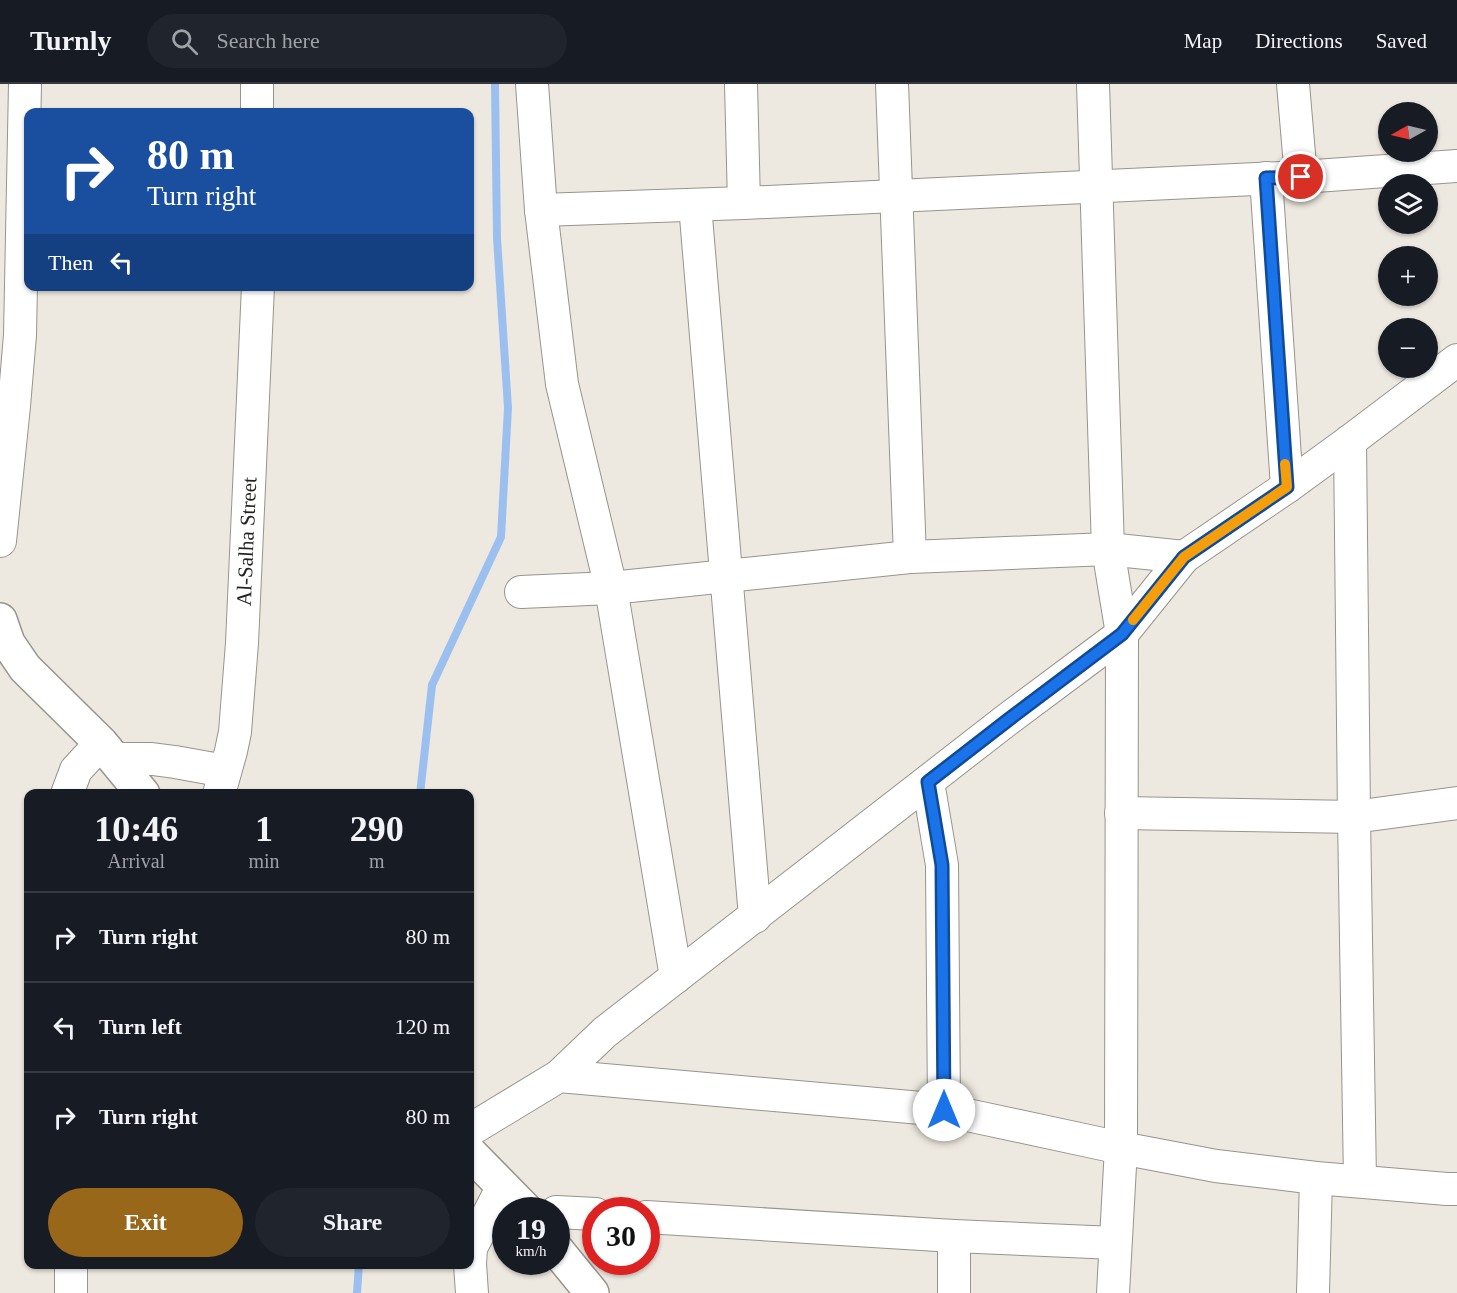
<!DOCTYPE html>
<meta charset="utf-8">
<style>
:root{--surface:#171b24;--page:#20242c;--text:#f1f3f6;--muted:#9ea1a6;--line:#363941;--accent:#99671a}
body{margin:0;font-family:"Times New Roman",serif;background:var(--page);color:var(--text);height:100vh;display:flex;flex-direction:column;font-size:22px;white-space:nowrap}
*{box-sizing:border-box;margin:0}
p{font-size:20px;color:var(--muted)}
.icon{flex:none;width:33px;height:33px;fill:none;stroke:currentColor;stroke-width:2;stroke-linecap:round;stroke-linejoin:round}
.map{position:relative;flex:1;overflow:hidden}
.details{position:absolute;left:24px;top:705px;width:450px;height:480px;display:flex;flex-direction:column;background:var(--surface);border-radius:12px;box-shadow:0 2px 4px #0004}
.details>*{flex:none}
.guide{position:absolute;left:24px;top:24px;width:450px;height:183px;border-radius:12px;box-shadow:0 2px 4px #0004;background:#1a4fa0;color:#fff;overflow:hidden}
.needle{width:39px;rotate:262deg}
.fabs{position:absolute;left:1378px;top:18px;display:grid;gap:12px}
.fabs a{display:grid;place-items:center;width:60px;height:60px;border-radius:50%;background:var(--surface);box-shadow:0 2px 4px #0004;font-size:30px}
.speed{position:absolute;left:492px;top:1113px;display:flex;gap:12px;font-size:30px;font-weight:700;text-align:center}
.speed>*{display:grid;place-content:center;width:78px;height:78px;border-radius:50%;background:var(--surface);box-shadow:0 2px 4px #0004;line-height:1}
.speed small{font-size:15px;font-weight:400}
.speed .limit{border:9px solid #d22;background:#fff;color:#111}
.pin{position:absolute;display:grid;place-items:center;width:51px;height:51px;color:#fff;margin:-26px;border:3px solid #fff;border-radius:50%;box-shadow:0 2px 6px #0007}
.me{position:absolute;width:66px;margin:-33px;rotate:0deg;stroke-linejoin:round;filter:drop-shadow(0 0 4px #0008)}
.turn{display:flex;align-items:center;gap:21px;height:126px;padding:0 24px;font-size:27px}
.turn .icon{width:78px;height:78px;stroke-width:2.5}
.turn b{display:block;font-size:42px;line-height:51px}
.then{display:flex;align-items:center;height:57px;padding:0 24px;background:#0003;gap:12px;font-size:22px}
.eta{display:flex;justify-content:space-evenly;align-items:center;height:102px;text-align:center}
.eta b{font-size:36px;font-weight:800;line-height:42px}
.button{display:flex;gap:12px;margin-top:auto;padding:12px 24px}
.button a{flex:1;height:69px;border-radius:36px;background:var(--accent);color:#fff;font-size:24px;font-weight:800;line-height:69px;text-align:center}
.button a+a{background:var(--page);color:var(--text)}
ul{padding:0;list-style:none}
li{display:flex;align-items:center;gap:18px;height:90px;padding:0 24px;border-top:2px solid var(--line)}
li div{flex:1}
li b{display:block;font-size:22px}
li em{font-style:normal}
header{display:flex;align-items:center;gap:36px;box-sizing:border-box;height:84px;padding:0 30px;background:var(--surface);border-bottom:2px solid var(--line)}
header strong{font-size:28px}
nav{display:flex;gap:33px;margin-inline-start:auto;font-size:21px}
.search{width:420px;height:54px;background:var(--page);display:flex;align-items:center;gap:15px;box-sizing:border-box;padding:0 21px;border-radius:33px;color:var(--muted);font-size:22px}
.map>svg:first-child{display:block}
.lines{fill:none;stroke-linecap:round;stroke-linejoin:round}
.stream{stroke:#9bc0f0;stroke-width:8}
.minor-casing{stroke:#98948c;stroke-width:34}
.tertiary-casing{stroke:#98948c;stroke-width:36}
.minor{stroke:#fff;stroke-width:32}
.tertiary{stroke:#fff;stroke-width:33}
.route-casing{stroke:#114b97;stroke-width:15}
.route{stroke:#1a73e8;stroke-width:10}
.slow{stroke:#f59e0b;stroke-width:10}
.labels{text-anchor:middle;stroke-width:5;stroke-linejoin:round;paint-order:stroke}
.street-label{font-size:21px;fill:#24221f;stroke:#ede9e0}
</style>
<header>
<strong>Turnly</strong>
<div class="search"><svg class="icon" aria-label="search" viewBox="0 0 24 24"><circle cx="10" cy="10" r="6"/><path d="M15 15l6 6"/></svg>Search here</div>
<nav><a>Map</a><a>Directions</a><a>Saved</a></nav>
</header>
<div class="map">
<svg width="1457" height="1209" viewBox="0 0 1457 1209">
<rect width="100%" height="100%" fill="#ede9e0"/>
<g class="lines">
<g class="stream">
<path d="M420 710 432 601 501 453 508 324 497 154 495 0"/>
<path d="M357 1209 359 1180"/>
</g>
<defs>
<g id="minor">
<path d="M257 0V28"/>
<path d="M532 0 541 126 562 300 611 504 676 893"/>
<path d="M741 0 744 119"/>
<path d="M892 0 910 473"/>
<path d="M1093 0 1108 465 1122 550 1121 1064 1113 1209"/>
<path d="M1293 0 1301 93"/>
<path d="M1266 94 1287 403"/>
<path d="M695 121 755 833"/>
<path d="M541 126 744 119 1301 93 1457 82"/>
<path d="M1350 357 1354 733 1360 1097"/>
<path d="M0 457 14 322 20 251 25 0"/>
<path d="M521 508 611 504 910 473 1108 465 1184 473"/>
<path d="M114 675H152L175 678 225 687"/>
<path d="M928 698 942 781 944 1026"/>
<path d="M67 710 76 686 101 659"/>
<path id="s1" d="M219 710 231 667 235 648 242 559 258 202"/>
<path d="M1121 729 1354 733 1457 719"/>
<path d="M559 992 944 1026 1121 1064 1216 1082 1316 1094 1447 1105H1457"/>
<path d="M470 1046 559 992 605 948 1008 635 1122 550 1184 473 1287 403 1350 357 1457 276"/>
<path d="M556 1128 596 1130"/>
<path d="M646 1133 954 1152 1115 1159"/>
<path d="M71 1180V1209"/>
<path d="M472 1209 470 1180 471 1164 503 1102"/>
<path d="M954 1209V1152"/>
<path d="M1313 1209 1316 1094"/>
</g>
<g id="tertiary">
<path d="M0 536 8 559 25 584 101 659 143 710"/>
<path d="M470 1069 526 1126"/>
<path d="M556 1165 592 1209"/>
</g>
</defs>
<use href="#minor" class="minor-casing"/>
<use href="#tertiary" class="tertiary-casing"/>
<use href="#minor" class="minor"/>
<use href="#tertiary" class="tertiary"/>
</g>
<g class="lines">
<defs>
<path id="route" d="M944 1026 942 781 928 698 1008 636 1122 550 1184 473 1287 403 1266 94 1301 93"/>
</defs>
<use href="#route" class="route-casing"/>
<use href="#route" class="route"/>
<path class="slow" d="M1133 536 1184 473 1287 403 1285 380"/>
</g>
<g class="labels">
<g class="street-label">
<text dy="7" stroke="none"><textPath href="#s1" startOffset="255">Al-Salha Street</textPath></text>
</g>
</g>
</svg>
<div class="fabs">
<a><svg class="needle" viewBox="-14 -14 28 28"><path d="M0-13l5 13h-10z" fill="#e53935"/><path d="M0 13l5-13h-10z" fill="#9ea1a6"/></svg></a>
<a><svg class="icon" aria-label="layers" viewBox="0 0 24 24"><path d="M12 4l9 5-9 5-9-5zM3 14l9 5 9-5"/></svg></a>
<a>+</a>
<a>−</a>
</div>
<div class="speed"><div>19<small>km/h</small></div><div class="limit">30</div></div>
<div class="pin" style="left:1301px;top:93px;background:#d93025"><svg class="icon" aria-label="arrive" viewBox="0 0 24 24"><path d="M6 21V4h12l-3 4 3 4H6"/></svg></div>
<svg class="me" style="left:944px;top:1026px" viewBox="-20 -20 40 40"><circle r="19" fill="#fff"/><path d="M0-13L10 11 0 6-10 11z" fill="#1a73e8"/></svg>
<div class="guide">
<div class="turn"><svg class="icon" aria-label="right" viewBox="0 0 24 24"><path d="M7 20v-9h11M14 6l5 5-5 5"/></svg><div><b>80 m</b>Turn right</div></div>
<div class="then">Then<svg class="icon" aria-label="left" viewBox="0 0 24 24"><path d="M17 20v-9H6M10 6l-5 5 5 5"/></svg></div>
</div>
<section class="details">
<div class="eta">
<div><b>10:46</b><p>Arrival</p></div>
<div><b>1</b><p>min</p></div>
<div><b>290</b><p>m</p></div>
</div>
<ul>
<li><svg class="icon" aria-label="right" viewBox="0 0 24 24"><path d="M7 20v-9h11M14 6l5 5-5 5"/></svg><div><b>Turn right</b></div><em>80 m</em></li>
<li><svg class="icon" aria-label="left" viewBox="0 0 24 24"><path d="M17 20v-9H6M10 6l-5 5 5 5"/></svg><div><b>Turn left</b></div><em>120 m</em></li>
<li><svg class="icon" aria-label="right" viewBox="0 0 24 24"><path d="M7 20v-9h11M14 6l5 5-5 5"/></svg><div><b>Turn right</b></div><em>80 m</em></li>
</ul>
<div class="button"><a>Exit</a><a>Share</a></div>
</section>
</div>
